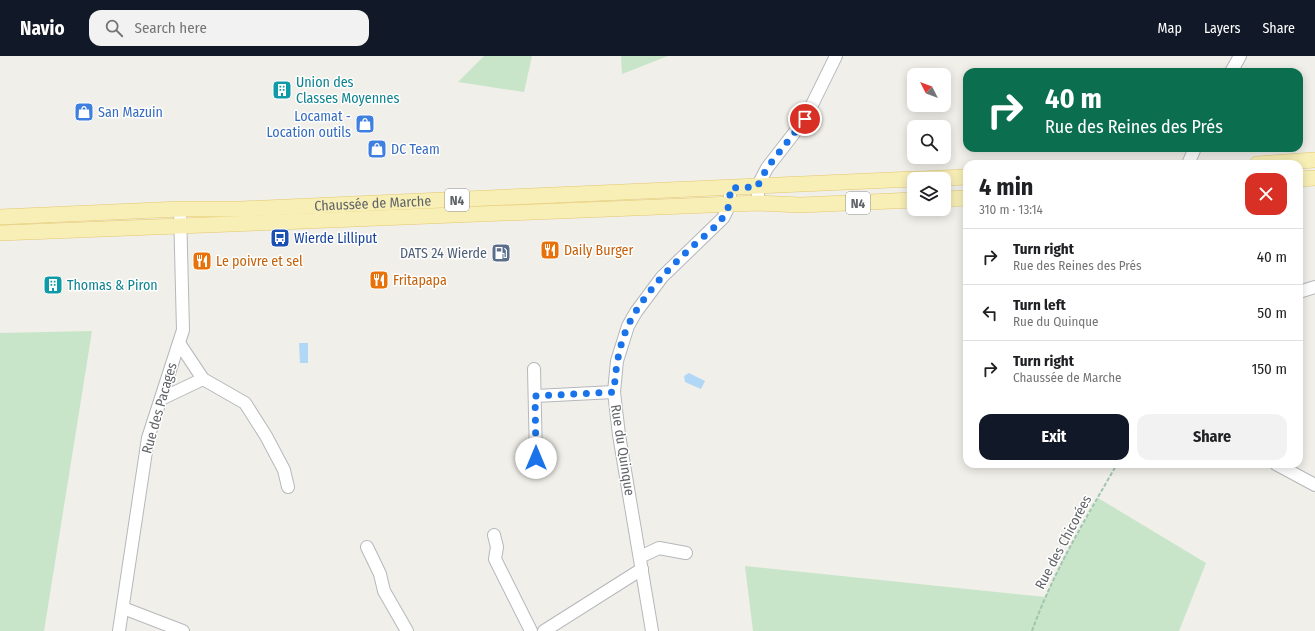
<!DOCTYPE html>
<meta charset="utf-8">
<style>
:root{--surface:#fff;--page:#f2f2f2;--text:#202124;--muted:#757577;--line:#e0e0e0;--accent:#111827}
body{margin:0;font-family:"Fira Sans Condensed",sans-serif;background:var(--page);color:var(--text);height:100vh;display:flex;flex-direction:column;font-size:15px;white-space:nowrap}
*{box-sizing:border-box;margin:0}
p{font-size:13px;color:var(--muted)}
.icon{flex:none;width:22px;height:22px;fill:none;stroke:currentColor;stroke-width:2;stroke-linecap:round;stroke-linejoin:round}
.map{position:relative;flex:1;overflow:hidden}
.side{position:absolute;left:963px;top:104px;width:340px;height:308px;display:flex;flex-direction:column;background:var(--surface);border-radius:12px;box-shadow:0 2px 10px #0003}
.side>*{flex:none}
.top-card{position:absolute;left:963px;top:12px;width:340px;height:84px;border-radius:12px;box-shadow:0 2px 10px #0003;background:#0b6e4f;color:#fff;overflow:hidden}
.needle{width:26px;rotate:312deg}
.tools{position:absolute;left:907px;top:12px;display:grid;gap:8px}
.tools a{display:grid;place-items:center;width:44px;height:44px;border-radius:8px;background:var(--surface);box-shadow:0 2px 10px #0003;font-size:20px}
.pin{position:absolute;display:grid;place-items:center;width:34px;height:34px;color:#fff;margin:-17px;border:2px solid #fff;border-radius:50%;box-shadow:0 1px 4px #0007}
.me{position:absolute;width:44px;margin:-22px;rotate:0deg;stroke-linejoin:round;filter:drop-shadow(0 0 3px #0008)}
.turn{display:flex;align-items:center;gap:14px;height:84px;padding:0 16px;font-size:18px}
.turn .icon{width:52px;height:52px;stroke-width:2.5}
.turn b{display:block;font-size:28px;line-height:34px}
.round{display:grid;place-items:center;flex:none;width:42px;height:42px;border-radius:12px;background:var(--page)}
.summary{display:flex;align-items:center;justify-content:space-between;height:68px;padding:0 16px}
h1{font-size:24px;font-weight:700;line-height:30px}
.button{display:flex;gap:8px;margin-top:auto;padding:8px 16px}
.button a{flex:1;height:46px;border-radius:12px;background:var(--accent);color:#fff;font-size:16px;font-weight:700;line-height:46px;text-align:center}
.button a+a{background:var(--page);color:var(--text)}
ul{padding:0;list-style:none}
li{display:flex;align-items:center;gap:12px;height:56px;padding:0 16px;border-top:1px solid var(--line)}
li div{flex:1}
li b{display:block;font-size:15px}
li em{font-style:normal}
header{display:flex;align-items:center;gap:24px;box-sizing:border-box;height:56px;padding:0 20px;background:var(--accent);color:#fff}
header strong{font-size:19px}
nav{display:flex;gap:22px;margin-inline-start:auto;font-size:14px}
.search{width:280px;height:36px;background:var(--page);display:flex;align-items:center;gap:10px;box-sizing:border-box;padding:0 14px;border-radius:12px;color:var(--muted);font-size:15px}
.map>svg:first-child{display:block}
.green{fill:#c8e5c9}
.water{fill:#b1d7f7}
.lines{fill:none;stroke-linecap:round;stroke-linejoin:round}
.minor-casing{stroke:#b5b8bb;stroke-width:14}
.major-casing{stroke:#e5c76d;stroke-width:16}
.path{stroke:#a1c5ad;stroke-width:2;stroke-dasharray:4 2;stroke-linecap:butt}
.minor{stroke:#fff;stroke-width:12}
.major{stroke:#f8efb6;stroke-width:15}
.route{stroke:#1a73e8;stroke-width:7;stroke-dasharray:0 12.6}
.labels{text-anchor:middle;stroke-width:3;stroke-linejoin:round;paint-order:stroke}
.shield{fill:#fff;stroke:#909295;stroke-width:1}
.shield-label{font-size:13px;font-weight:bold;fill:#606367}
.culture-label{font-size:14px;fill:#0d838f;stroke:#fff;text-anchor:start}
.shop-label{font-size:14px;fill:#366cbe;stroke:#fff;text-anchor:start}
.street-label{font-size:14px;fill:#606367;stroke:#fff}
.transit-label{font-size:14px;fill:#164399;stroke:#fff;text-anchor:start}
.food-label{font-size:14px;fill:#c56008;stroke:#fff;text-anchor:start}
.service-label{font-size:14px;fill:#4e5e75;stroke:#fff;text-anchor:end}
</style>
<header>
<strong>Navio</strong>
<div class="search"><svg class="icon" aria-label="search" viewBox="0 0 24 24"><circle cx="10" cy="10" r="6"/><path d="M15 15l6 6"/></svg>Search here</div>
<nav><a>Map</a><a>Layers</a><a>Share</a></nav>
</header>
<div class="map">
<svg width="1315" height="575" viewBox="0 0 1315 575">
<rect width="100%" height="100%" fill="#f0efe9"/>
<g class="green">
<path d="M484 0H532L524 36 458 26Z"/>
<path d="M621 0H668L622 18Z"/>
<path d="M92 275 44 575H0V277Z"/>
<path d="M1098 442 1206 507 1179 575H753L745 510 1045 541 1063 503Z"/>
</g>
<g class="water">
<path d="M299 287H308V307H300Z"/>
<path d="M689 317 705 325 701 333 685 326 684 320Z"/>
</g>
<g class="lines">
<defs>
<g id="minor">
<path d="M1231 16 1240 0"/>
<path d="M1188 108 1195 92"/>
<path d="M759 147 757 131 767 112 805 63 836 0"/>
<path d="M1299 236 1315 231"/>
<path d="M179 287 203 323 245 347 266 380 284 414 288 431"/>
<path d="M534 313 536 402"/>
<path d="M535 340 614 336"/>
<path d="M161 343 203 323"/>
<path d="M1276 408 1315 429"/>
<path d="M494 479 497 491 495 503 531 575"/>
<path d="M367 491 380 518 384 535 407 575"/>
<path d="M640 501 659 492 686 497"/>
<path d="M123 552 183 575"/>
<path d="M119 575 148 382 183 274 180 153"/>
<path d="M544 575 642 513"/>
<path d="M652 575 619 379 614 336 617 305 628 270 636 256 662 221 723 162 730 148V132"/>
</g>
<g id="major">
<path d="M1257 108 1315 104"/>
<path d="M920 123 967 121"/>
<path d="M1299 123 1315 122"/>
<path d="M944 143 967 142"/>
<path id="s1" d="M0 161 180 153H242L914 123"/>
<path d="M0 177 759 147 801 149 914 144"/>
</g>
</defs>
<use href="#minor" class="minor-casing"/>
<use href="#major" class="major-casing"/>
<path class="path" d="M1032 575C1054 514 1085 464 1117 408"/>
<use href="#minor" class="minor"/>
<use href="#major" class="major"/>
</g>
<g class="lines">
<path class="route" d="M536 402 535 340 614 336C616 307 620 280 636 255 652 230 671 210 692 191 702 181 716 172 723 161 730 152 730 143 730 132L757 131 767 112 805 63"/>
</g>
<defs>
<symbol id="building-square" viewBox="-11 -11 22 22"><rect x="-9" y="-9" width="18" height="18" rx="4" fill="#0f9aa8" stroke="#fff"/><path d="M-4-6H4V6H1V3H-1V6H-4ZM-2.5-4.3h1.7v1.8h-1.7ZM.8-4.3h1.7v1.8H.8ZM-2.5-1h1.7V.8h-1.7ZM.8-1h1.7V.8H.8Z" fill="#fff"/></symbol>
<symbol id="shop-square" viewBox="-11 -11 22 22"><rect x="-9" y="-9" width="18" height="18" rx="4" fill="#3f7fe0" stroke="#fff"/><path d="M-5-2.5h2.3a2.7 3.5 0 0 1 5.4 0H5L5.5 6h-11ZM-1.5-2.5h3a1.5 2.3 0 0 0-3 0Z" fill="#fff"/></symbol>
<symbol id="bus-square" viewBox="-11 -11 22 22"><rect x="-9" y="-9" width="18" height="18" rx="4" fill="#1a4fb4" stroke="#fff"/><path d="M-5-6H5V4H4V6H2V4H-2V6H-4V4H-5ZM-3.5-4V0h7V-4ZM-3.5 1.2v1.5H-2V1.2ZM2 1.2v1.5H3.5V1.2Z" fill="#fff"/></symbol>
<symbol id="restaurant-square" viewBox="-11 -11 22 22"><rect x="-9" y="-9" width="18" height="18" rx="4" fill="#e8710a" stroke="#fff"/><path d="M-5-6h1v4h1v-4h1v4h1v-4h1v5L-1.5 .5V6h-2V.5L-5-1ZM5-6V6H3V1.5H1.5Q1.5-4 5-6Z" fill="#fff"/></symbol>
<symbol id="fuel-square" viewBox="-11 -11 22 22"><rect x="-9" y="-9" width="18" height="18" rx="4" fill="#5c6f8a" stroke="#fff"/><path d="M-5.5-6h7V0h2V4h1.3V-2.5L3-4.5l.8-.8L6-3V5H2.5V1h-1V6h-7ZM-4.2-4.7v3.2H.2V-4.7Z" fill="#fff"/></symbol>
</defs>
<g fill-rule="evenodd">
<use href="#building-square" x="271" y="23" width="22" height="22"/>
<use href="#shop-square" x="73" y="45" width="22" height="22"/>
<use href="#shop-square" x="354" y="57" width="22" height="22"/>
<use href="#shop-square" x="366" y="82" width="22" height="22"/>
<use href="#bus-square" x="269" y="171" width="22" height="22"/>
<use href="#restaurant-square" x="539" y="183" width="22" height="22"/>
<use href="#fuel-square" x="490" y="186" width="22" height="22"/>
<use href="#restaurant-square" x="191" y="194" width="22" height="22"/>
<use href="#restaurant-square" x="368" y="213" width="22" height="22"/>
<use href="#building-square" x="42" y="218" width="22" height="22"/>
</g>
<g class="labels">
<g class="shield">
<rect x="445" y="133" width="24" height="22" rx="3"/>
<rect x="846" y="136" width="24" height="22" rx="3"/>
</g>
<g class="shield-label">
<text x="457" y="149">N4</text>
<text x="858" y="152">N4</text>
</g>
<g class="culture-label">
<text x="296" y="31">Union des<tspan x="296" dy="16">Classes Moyennes</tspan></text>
<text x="67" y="234">Thomas &amp; Piron</text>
</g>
<g class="shop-label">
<text x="98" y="61">San Mazuin</text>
<text x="351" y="65" text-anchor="end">Locamat -<tspan x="351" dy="16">Location outils</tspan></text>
<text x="391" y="98">DC Team</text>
</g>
<g class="street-label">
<text dy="5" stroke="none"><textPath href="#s1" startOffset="373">Chaussée de Marche</textPath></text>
<text transform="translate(159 352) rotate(-74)" y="5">Rue des Pacages</text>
<text transform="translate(623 394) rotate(81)" y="5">Rue du Quinque</text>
<text transform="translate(1063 486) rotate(-62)" y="5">Rue des Chicorées</text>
</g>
<g class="transit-label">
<text x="294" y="187">Wierde Lilliput</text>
</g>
<g class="food-label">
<text x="564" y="199">Daily Burger</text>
<text x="216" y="210">Le poivre et sel</text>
<text x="393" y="229">Fritapapa</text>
</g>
<g class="service-label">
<text x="487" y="202">DATS 24 Wierde</text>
</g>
</g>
</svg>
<div class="tools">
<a><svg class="needle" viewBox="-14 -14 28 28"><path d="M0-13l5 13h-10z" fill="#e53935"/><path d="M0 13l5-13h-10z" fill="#757577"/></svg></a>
<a><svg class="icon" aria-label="search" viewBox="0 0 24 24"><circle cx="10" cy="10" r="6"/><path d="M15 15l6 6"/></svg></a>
<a><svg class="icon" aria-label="layers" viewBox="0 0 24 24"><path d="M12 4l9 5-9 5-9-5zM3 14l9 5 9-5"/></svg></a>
</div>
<div class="pin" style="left:805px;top:63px;background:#d93025"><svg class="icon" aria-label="arrive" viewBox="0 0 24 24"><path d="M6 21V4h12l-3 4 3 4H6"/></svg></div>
<svg class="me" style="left:536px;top:402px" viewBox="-20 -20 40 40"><circle r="19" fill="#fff"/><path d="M0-13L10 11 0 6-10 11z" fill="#1a73e8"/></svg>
<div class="top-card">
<div class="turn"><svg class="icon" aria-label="right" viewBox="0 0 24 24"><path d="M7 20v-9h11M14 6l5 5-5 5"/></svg><div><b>40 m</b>Rue des Reines des Prés</div></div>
</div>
<section class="side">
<div class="summary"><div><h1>4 min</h1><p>310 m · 13:14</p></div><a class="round" style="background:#d93025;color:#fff"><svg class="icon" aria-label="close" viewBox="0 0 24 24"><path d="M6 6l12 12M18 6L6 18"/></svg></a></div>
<ul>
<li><svg class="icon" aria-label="right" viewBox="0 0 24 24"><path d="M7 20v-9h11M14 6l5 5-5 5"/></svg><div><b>Turn right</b><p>Rue des Reines des Prés</p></div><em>40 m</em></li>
<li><svg class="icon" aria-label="left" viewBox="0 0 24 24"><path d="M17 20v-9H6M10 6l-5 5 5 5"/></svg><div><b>Turn left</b><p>Rue du Quinque</p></div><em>50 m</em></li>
<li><svg class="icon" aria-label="right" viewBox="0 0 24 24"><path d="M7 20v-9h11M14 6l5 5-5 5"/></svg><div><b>Turn right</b><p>Chaussée de Marche</p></div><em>150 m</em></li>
</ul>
<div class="button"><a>Exit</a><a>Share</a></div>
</section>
</div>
